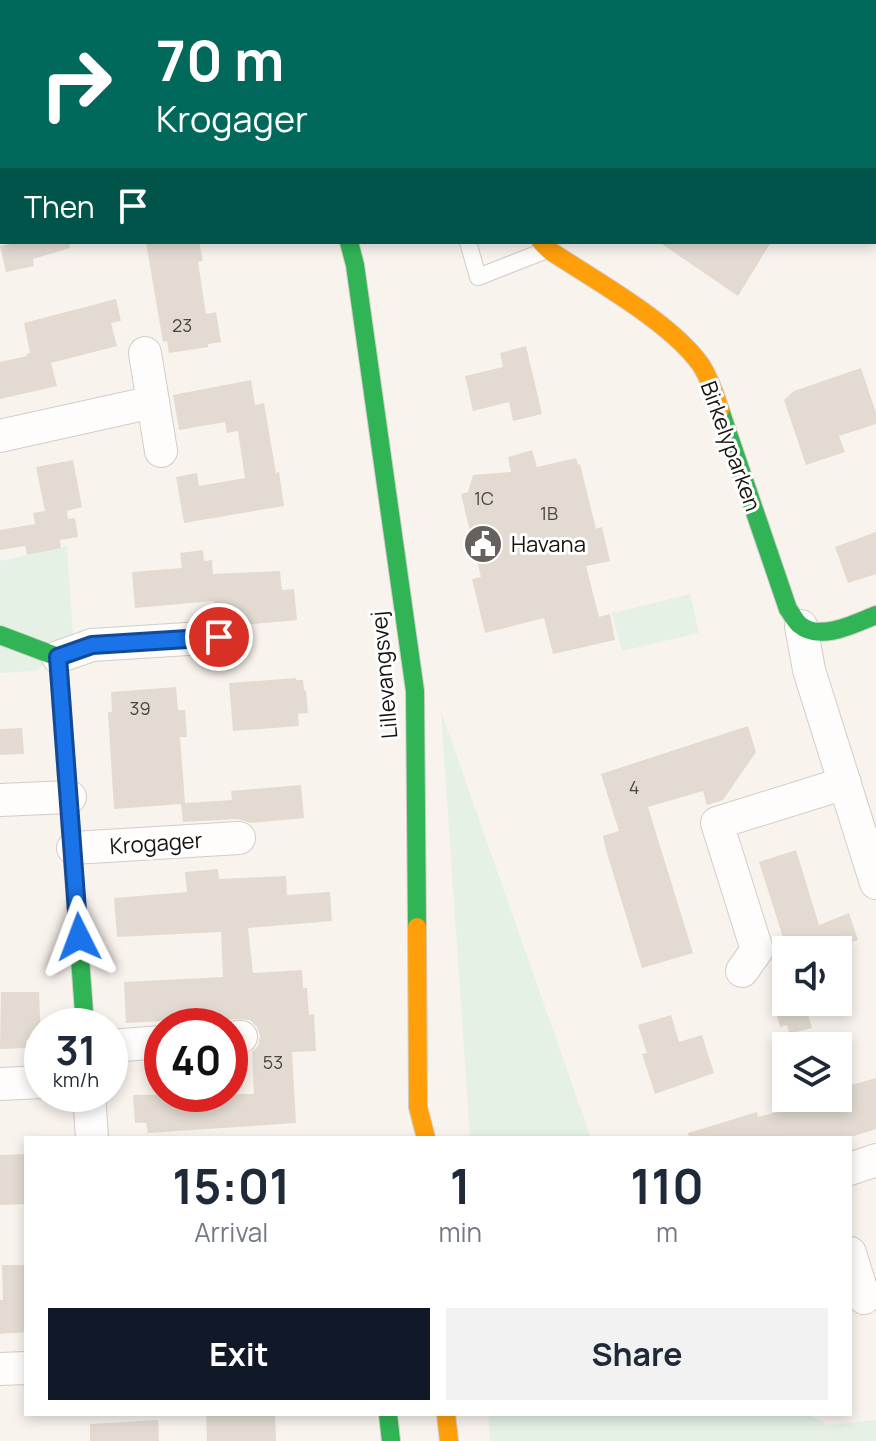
<!DOCTYPE html>
<style>
:root{--surface:#fff;--page:#f2f2f3;--text:#1f2937;--muted:#747a83;--accent:#111827}
body{margin:0;font-family:Manrope,sans-serif;background:var(--page);color:var(--text);height:100vh;display:flex;flex-direction:column;font-size:30px;white-space:nowrap}
*{box-sizing:border-box;margin:0}
p{font-size:26px;color:var(--muted)}
.icon{flex:none;width:44px;height:44px;fill:none;stroke:currentColor;stroke-width:2;stroke-linecap:round;stroke-linejoin:round}
.map{position:relative;flex:1;overflow:hidden}
.side{position:absolute;left:24px;top:1136px;width:828px;height:280px;display:flex;flex-direction:column;background:var(--surface);border-radius:0px;box-shadow:0 4px 12px #0003}
.side>*{flex:none}
.banner{position:absolute;left:0px;top:0px;width:876px;height:244px;box-shadow:0 4px 12px #0003;background:#00695c;color:#fff;overflow:hidden}
.buttons{position:absolute;left:772px;top:936px;display:grid;gap:16px}
.buttons a{display:grid;place-items:center;width:80px;height:80px;border-radius:0px;background:var(--surface);box-shadow:0 4px 12px #0003;font-size:40px}
.speed{position:absolute;left:24px;top:1008px;display:flex;gap:16px;font-size:40px;font-weight:700;text-align:center}
.speed>*{display:grid;place-content:center;width:104px;height:104px;border-radius:50%;background:var(--surface);box-shadow:0 4px 12px #0003;line-height:1}
.speed small{font-size:20px;font-weight:400}
.speed .limit{border:12px solid #d22;background:#fff;color:#111}
.pin{position:absolute;display:grid;place-items:center;width:68px;height:68px;color:#fff;margin:-34px;border:4px solid #fff;border-radius:50%;box-shadow:0 2px 8px #0007}
.me{position:absolute;width:88px;margin:-44px;rotate:357deg;stroke-linejoin:round;filter:drop-shadow(0 0 6px #0008)}
.turn{display:flex;align-items:center;gap:28px;height:168px;padding:0 24px;font-size:36px}
.turn .icon{width:104px;height:104px;stroke-width:2.5}
.turn b{display:block;font-size:56px;line-height:68px}
.then{display:flex;align-items:center;height:76px;padding:0 24px;background:#0003;gap:16px;font-size:30px}
.eta{display:flex;justify-content:space-evenly;align-items:center;height:136px;text-align:center}
.eta b{font-size:48px;font-weight:700;line-height:56px}
.cta{display:flex;gap:16px;margin-top:auto;padding:16px 24px}
.cta a{flex:1;height:92px;border-radius:0px;background:var(--accent);color:#fff;font-size:32px;font-weight:700;line-height:92px;text-align:center}
.cta a+a{background:var(--page);color:var(--text)}
.map>svg:first-child{display:block}
.green{fill:#e5f1e5}
.building{fill:#e3dbd2}
.lines{fill:none;stroke-linecap:round;stroke-linejoin:round}
.lane-casing{stroke:#d2cdc9;stroke-width:18}
.street-casing{stroke:#d2cdc9;stroke-width:34}
.fast-casing{stroke:#d2cdc9;stroke-width:20}
.slow-casing{stroke:#d2cdc9;stroke-width:20}
.lane{stroke:#fefdfc;stroke-width:16}
.street{stroke:#fefdfc;stroke-width:32}
.fast{stroke:#30b455;stroke-width:18}
.slow{stroke:#ff9f0a;stroke-width:18}
.route-casing{stroke:#114b97;stroke-width:20}
.route{stroke:#1a73e8;stroke-width:14}
.labels{text-anchor:middle;stroke-width:6;stroke-linejoin:round;paint-order:stroke}
.number-label{font-size:18px;fill:#4c4742}
.street-label{font-size:22px;fill:#17130f;stroke:#fff}
.poi-label{font-size:22px;fill:#17130f;stroke:#fff;text-anchor:start}
</style>
<div class="map">
<svg width="876" height="1441" viewBox="0 0 876 1441">
<rect width="100%" height="100%" fill="#f9f3ed"/>
<g class="green">
<path d="M67 546 73 633 37 671 0 673V561Z"/>
<path d="M690 594 699 633 622 651 612 613Z"/>
<path d="M441 711 591 1138H470Z"/>
<path d="M488 1414H808L828 1425 876 1420V1441H490Z"/>
</g>
<g class="building">
<path d="M19 242H69L70 248 33 259 34 266 6 272 0 246Z"/>
<path d="M146 242H199L203 261 198 262 206 314 216 312 221 342 208 344V347L169 353 167 341 163 342Z"/>
<path d="M659 242H771L738 296Z"/>
<path d="M116 299 121 321 111 323 117 346 51 363 57 386 0 399V362L27 356 26 354 30 353 24 323Z"/>
<path d="M526 346 542 414 513 421 509 402 473 411 465 376 503 367 500 353Z"/>
<path d="M861 368 876 413V424L839 436 845 452 806 465 784 400 794 391Z"/>
<path d="M251 380 255 405 264 403 276 473 279 472 284 506 184 523 176 477 197 473 199 486 245 478 238 431 227 433 225 422 179 430 173 395Z"/>
<path d="M532 450 537 467 576 458 578 465 580 464 596 529 602 527 610 561 586 566 599 617 610 614 615 640 553 654 544 618 485 633 472 579 481 577 461 494 468 492 473 475 511 472 508 457Z"/>
<path d="M73 460 82 507 67 511 68 519 75 518 78 537 60 540 61 548 27 555 25 546 0 550V530L35 524 33 513 45 511 36 467Z"/>
<path d="M876 532V574L848 583 835 547Z"/>
<path d="M203 550 204 561 212 560 213 574 280 571 282 590 294 589 297 620 234 626 229 621 228 615 215 616 214 601 135 608 132 572 182 568 180 553Z"/>
<path d="M296 678V680H303L304 691 306 690 308 713 298 714 299 726 233 731 229 683Z"/>
<path d="M176 687 178 710H185L187 737H180L185 803 232 800 231 791 301 785 304 818 250 823 238 819 183 822 181 804 114 809 108 712H112L111 692Z"/>
<path d="M748 726 756 752 723 800 707 805 703 791 648 807 693 953 642 968 606 850 603 836 619 831 601 774Z"/>
<path d="M22 728 24 754 0 755V729Z"/>
<path d="M796 850 819 925 849 913 858 940 825 950H787L759 862Z"/>
<path d="M218 869 219 879 286 876 287 895 330 892 332 921 248 928 253 973 302 970 303 988H307L309 1015 314 1014 316 1051 292 1052 296 1123 148 1133 146 1123H135L133 1095 254 1094 252 1052 258 1046 260 1036 257 1027 250 1020 228 1019 218 1023V1018L126 1023 124 982 223 977 221 932 117 937 114 898 187 892 185 872Z"/>
<path d="M1 992H39L41 1040H26V1048L0 1049Z"/>
<path d="M773 1002H804L812 1028 789 1034 787 1025 780 1027Z"/>
<path d="M671 1015 679 1042 702 1035 714 1073 655 1094 642 1054 647 1053 638 1025Z"/>
<path d="M876 1078V1129L848 1138H689L688 1133 757 1112 758 1117 800 1106 797 1098H844L841 1088Z"/>
<path d="M26 1154V1204L0 1205V1155Z"/>
<path d="M2 1265H26V1332L0 1334V1300H3Z"/>
<path d="M206 1414H275L276 1441H207Z"/>
<path d="M158 1420 159 1441H90V1424Z"/>
</g>
<g class="lines">
<defs>
<g id="lane">
<path d="M396 0V2"/>
<path d="M468 242 478 277 547 250"/>
</g>
<g id="street">
<path d="M461 0V2"/>
<path d="M634 0 635 2"/>
<path d="M593 2 600 0"/>
<path d="M827 2 828 0"/>
<path d="M0 141H2"/>
<path d="M145 353 161 451"/>
<path d="M0 436 153 402"/>
<path d="M801 626 809 670 876 883"/>
<path d="M58 657 92 645 219 637"/>
<path d="M0 800 70 797"/>
<path d="M73 848 239 838"/>
<path d="M742 971 757 950 717 823 845 783"/>
<path d="M230 1038 241 1037"/>
<path d="M110 1046 162 1042"/>
<path d="M0 1084 42 1082"/>
<path d="M89 1094 92 1138"/>
<path d="M850 1169 876 1160"/>
<path d="M850 1253 864 1298"/>
<path d="M0 1369 26 1368"/>
</g>
<g id="fast">
<path d="M285 0 286 2"/>
<path d="M349 242 355 265 415 691 417 927"/>
<path d="M720 410 788 609C792 614 795 621 800 625 820 642 856 623 876 615"/>
<path d="M0 635 58 657 85 1026"/>
<path d="M388 1414 391 1441"/>
</g>
<g id="slow">
<path d="M541 242 549 250C594 280 671 322 701 365 710 379 715 394 720 410"/>
<path d="M417 927 418 1107 426 1138"/>
<path d="M446 1414 449 1441"/>
</g>
</defs>
<use href="#lane" class="lane-casing"/>
<use href="#street" class="street-casing"/>
<use href="#fast" class="fast-casing"/>
<use href="#slow" class="slow-casing"/>
<use href="#lane" class="lane"/>
<use href="#street" class="street"/>
<use href="#fast" class="fast"/>
<use href="#slow" class="slow"/>
</g>
<g class="lines">
<defs>
<path id="route" d="M79 937 58 657 92 645 219 637"/>
</defs>
<use href="#route" class="route-casing"/>
<use href="#route" class="route"/>
</g>
<defs>
<symbol id="civic-disc" viewBox="-11 -11 22 22"><circle r="9.5" fill="#66615d" stroke="#fff"/><path d="M-.6-6.5H3V-4.5H.6V-3L4-1V1h2V6H-6V1h2V-1L-.6-3ZM-1.2 2.5V6h2.4V2.5Z" fill="#fff"/></symbol>
</defs>
<g fill-rule="evenodd">
<use href="#civic-disc" x="461" y="522" width="44" height="44"/>
</g>
<g class="labels">
<g class="number-label">
<text x="182" y="332">23</text>
<text x="484" y="505">1C</text>
<text x="549" y="520">1B</text>
<text x="140" y="715">39</text>
<text x="634" y="794">4</text>
<text x="273" y="1069">53</text>
</g>
<g class="street-label">
<text transform="translate(731 446) rotate(70)" y="8">Birkelyparken</text>
<text transform="translate(384 675) rotate(-95)" y="8">Lillevangsvej</text>
<text transform="translate(156 843) rotate(-4)" y="8">Krogager</text>
</g>
<g class="poi-label">
<text x="511" y="552">Havana</text>
</g>
</g>
</svg>
<div class="buttons">
<a><svg class="icon" aria-label="sound" viewBox="0 0 24 24"><path d="M4 9h4l5-4v14l-5-4H4zM17 9q2 3 0 6"/></svg></a>
<a><svg class="icon" aria-label="layers" viewBox="0 0 24 24"><path d="M12 4l9 5-9 5-9-5zM3 14l9 5 9-5"/></svg></a>
</div>
<div class="speed"><div>31<small>km/h</small></div><div class="limit">40</div></div>
<div class="pin" style="left:219px;top:637px;background:#d93025"><svg class="icon" aria-label="arrive" viewBox="0 0 24 24"><path d="M6 21V4h12l-3 4 3 4H6"/></svg></div>
<svg class="me" style="left:79px;top:937px" viewBox="-20 -20 40 40"><path d="M0-17L14 15 0 8-14 15z" fill="#1a73e8" stroke="#fff" stroke-width="4"/></svg>
<div class="banner">
<div class="turn"><svg class="icon" aria-label="right" viewBox="0 0 24 24"><path d="M7 20v-9h11M14 6l5 5-5 5"/></svg><div><b>70 m</b>Krogager</div></div>
<div class="then">Then<svg class="icon" aria-label="arrive" viewBox="0 0 24 24"><path d="M6 21V4h12l-3 4 3 4H6"/></svg></div>
</div>
<section class="side">
<div class="eta">
<div><b>15:01</b><p>Arrival</p></div>
<div><b>1</b><p>min</p></div>
<div><b>110</b><p>m</p></div>
</div>
<div class="cta"><a>Exit</a><a>Share</a></div>
</section>
</div>
